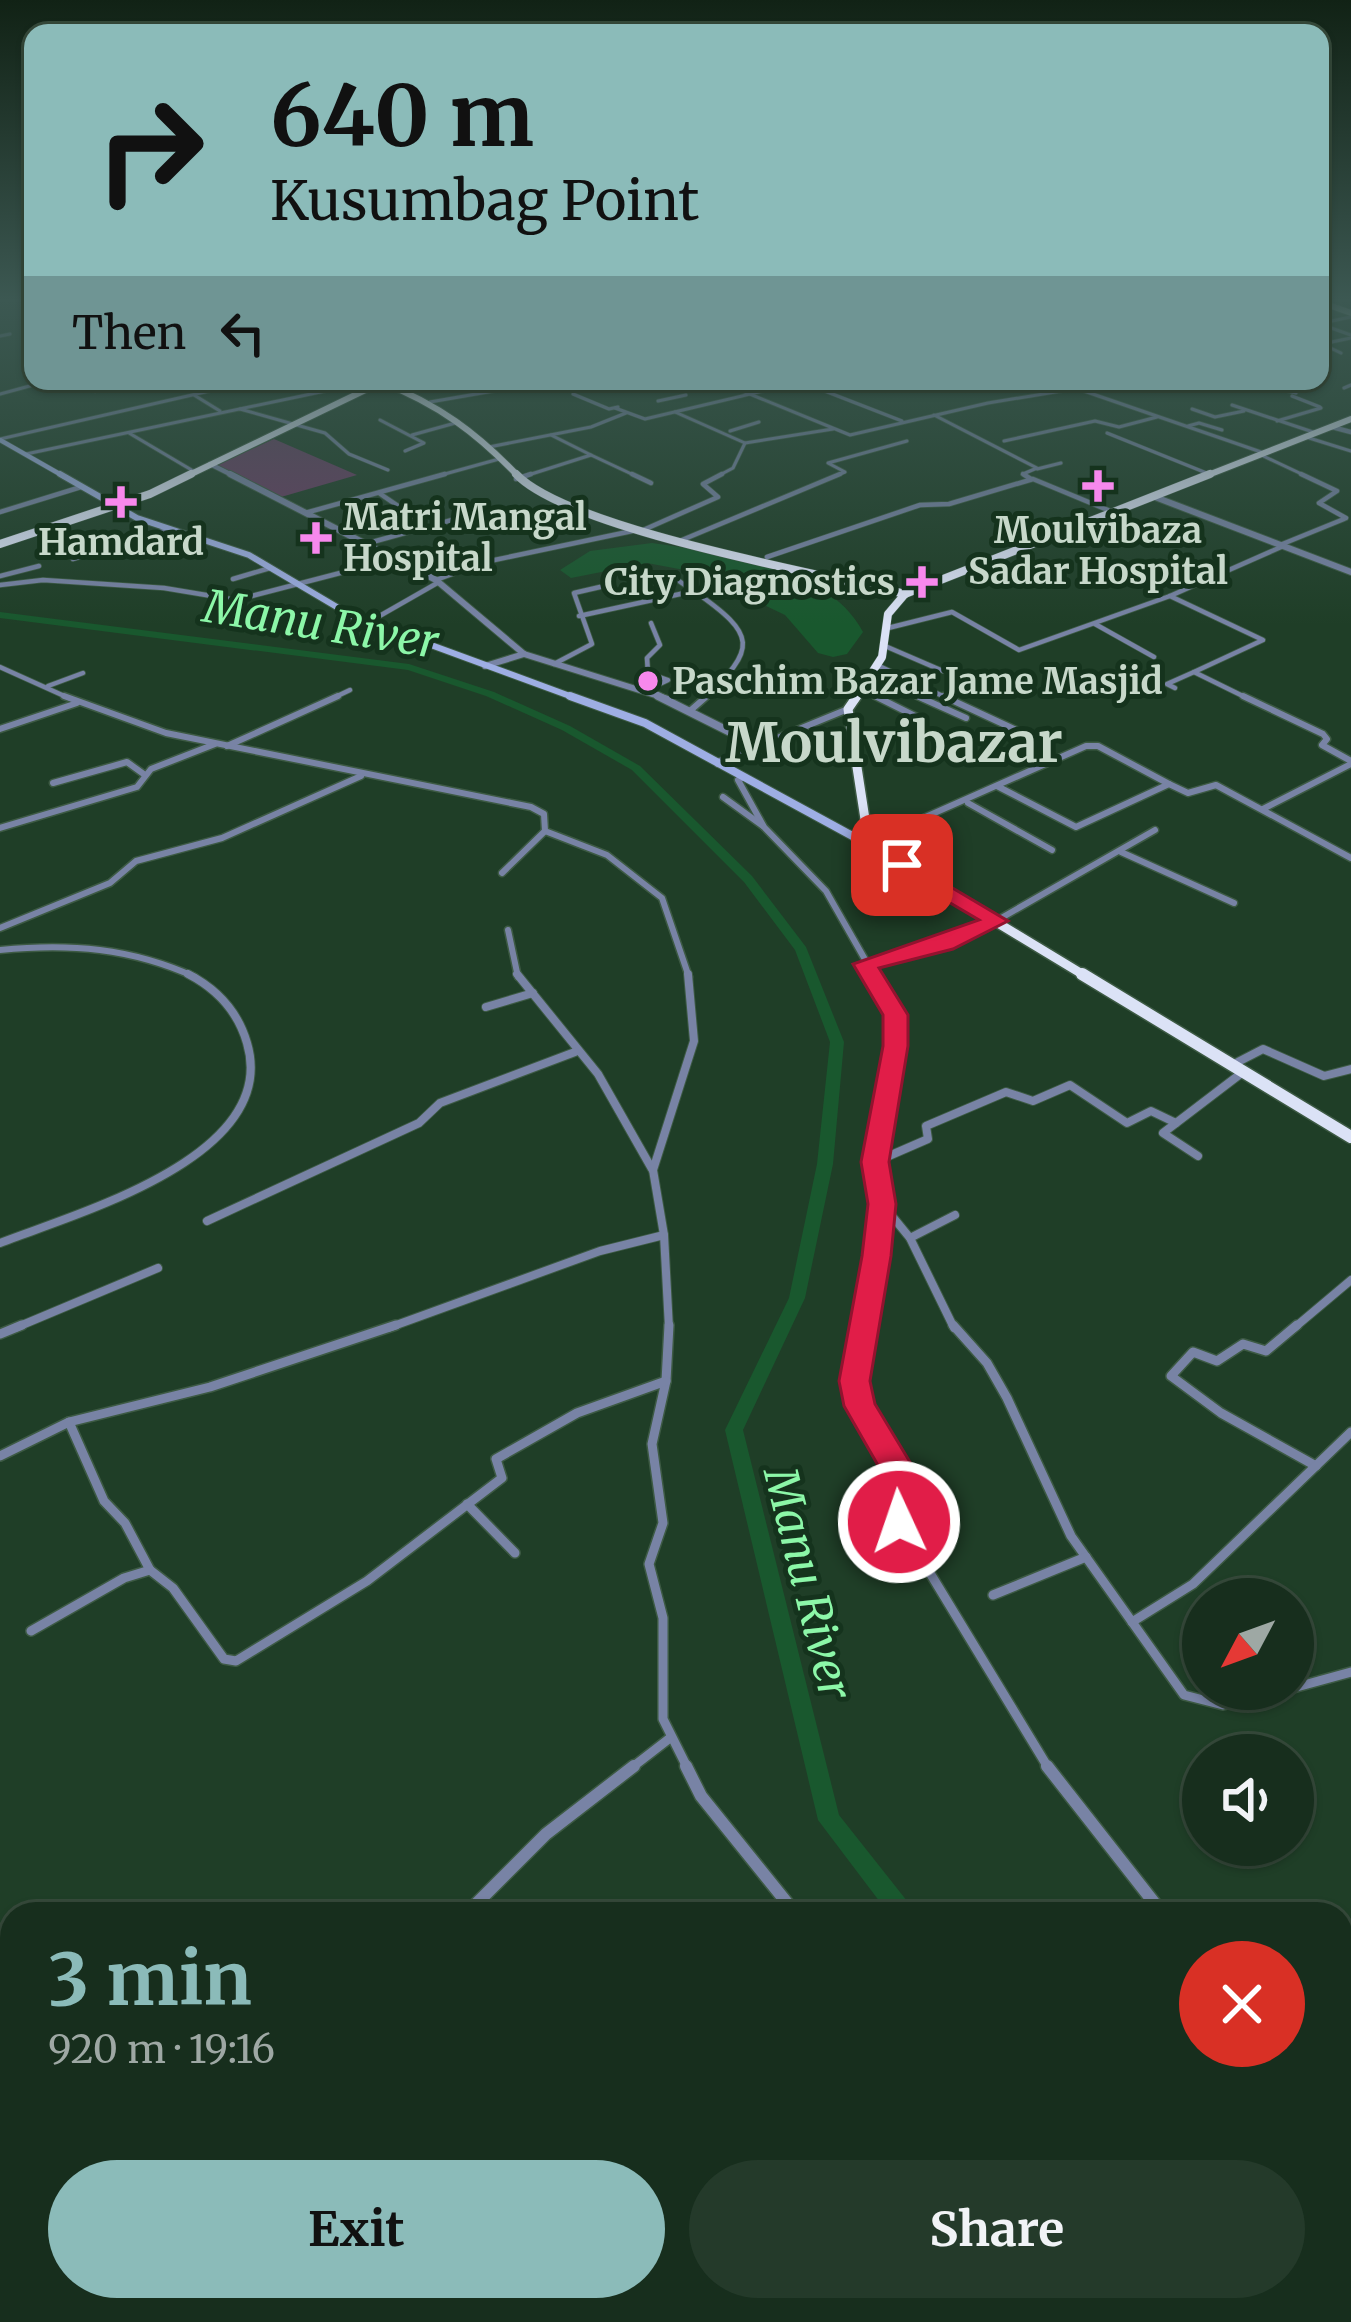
<!DOCTYPE html>
<meta charset="utf-8">
<style>
:root{--surface:#172e1d;--page:#243a2a;--text:#f1f3f6;--muted:#9ea8a4;--line:#364a3b;--accent:#8bbbb9}
body{margin:0;font-family:Merriweather,serif;background:var(--page);color:var(--text);height:100vh;display:flex;flex-direction:column;font-size:45px;white-space:nowrap}
*{box-sizing:border-box;margin:0}
p{font-size:39px;color:var(--muted)}
.icon{flex:none;width:66px;height:66px;fill:none;stroke:currentColor;stroke-width:2;stroke-linecap:round;stroke-linejoin:round}
.map{position:relative;flex:1;overflow:hidden}
.sheet{position:absolute;left:0px;top:1902px;width:1353px;height:420px;display:flex;flex-direction:column;background:var(--surface);border-radius:36px 36px 0 0;box-shadow:0 3px 9px #0004,0 0 0 3px var(--line)}
.sheet>*{flex:none}
.guide{position:absolute;left:24px;top:24px;width:1305px;height:366px;border-radius:24px;box-shadow:0 3px 9px #0004,0 0 0 3px var(--line);background:#8bbbb9;color:#111;overflow:hidden}
.needle{width:78px;rotate:229deg}
.tools{position:absolute;left:1182px;top:1578px;display:grid;gap:24px}
.tools a{display:grid;place-items:center;width:132px;height:132px;border-radius:50%;background:var(--surface);box-shadow:0 3px 9px #0004,0 0 0 3px var(--line);font-size:60px}
.pin{position:absolute;display:grid;place-items:center;width:102px;height:102px;color:#fff;margin:-51px;border-radius:24px;box-shadow:0 6px 18px #0006}
.me{position:absolute;width:132px;margin:-66px;rotate:357deg;stroke-linejoin:round;filter:drop-shadow(0 0 9px #0008)}
.turn{display:flex;align-items:center;gap:42px;height:252px;padding:0 48px;font-size:54px}
.turn .icon{width:156px;height:156px;stroke-width:2.5}
.turn b{display:block;font-size:84px;line-height:102px}
.then{display:flex;align-items:center;height:114px;padding:0 48px;background:#0003;gap:24px;font-size:45px}
.round{display:grid;place-items:center;flex:none;width:126px;height:126px;border-radius:63px;background:var(--page)}
.head{display:flex;align-items:center;justify-content:space-between;height:204px;padding:0 48px}
h1{font-size:72px;font-weight:700;line-height:90px;color:var(--accent)}
.button{display:flex;gap:24px;margin-top:auto;padding:24px 48px}
.button a{flex:1;height:138px;border-radius:72px;background:var(--accent);color:#111;font-size:48px;font-weight:700;line-height:138px;text-align:center}
.button a+a{background:var(--page);color:var(--text)}
.map>svg:first-child{display:block}
.green{fill:#683d63}
.water{fill:#19582e}
.lines{fill:none;stroke-linecap:round;stroke-linejoin:round}
.river{fill:#19582e;fill-rule:evenodd}
.minor-far5-casing{stroke:#3d5a44;stroke-width:4.5}
.minor-far4-casing{stroke:#3d5a44;stroke-width:6}
.minor-far3-casing{stroke:#3d5a44;stroke-width:9}
.minor-far2-casing{stroke:#3d5a44;stroke-width:10}
.minor-far1-casing{stroke:#3d5a44;stroke-width:12}
.minor-casing{stroke:#3d5a44;stroke-width:15}
.tertiary-far2-casing{stroke:#3d5a44;stroke-width:6}
.tertiary-far1-casing{stroke:#3d5a44;stroke-width:8}
.tertiary-casing{stroke:#3d5a44;stroke-width:10}
.secondary-far2-casing{stroke:#3d5a44;stroke-width:6}
.secondary-far1-casing{stroke:#3d5a44;stroke-width:8}
.secondary-casing{stroke:#3d5a44;stroke-width:10}
.trunk-far3-casing{stroke:#3d5a44;stroke-width:8}
.trunk-far2-casing{stroke:#3d5a44;stroke-width:9}
.trunk-far1-casing{stroke:#3d5a44;stroke-width:12}
.trunk-casing{stroke:#3d5a44;stroke-width:15}
.minor-far5{stroke:#7883a5;stroke-width:3}
.minor-far4{stroke:#7883a5;stroke-width:4.5}
.minor-far3{stroke:#7883a5;stroke-width:6}
.minor-far2{stroke:#7883a5;stroke-width:8}
.minor-far1{stroke:#7883a5;stroke-width:9}
.minor{stroke:#7883a5;stroke-width:12}
.tertiary-far2{stroke:#7883a5;stroke-width:4.5}
.tertiary-far1{stroke:#7883a5;stroke-width:6}
.tertiary{stroke:#7883a5;stroke-width:8}
.secondary-far2{stroke:#9eaee4;stroke-width:4.5}
.secondary-far1{stroke:#9eaee4;stroke-width:6}
.secondary{stroke:#9eaee4;stroke-width:8}
.trunk-far3{stroke:#dbe2f6;stroke-width:6}
.trunk-far2{stroke:#dbe2f6;stroke-width:8}
.trunk-far1{stroke:#dbe2f6;stroke-width:9}
.trunk{stroke:#dbe2f6;stroke-width:12}
.route{fill:#e11d48;stroke:#92132f;stroke-width:3}
.poi-dot{fill:#f788ec;stroke:#15331d;stroke-width:4.5}
.labels{text-anchor:middle;stroke-width:10;stroke-linejoin:round;paint-order:stroke}
.far-poi-label{font-size:36px;font-weight:bold;fill:#c7d8ca;stroke:#15331d;text-anchor:start}
.water-label{font-size:45px;font-style:italic;fill:#8cf7a8;stroke:#15331d}
.far-town-label{font-size:54px;font-weight:bold;fill:#c7d8ca;stroke:#15331d}
</style>
<div class="map">
<svg width="1351" height="2322" viewBox="0 0 1351 2322">
<rect width="100%" height="100%" fill="#1f3e27"/>
<path class="green" d="M274 439 357 475 281 497 216 465Z"/>
<path class="water" d="M652 543C721 553 827 564 863 632L847 654 833 657 818 653 785 615 695 572 647 563 571 578 560 570 590 551Z"/>
<g class="lines">
<g class="river">
<path d="M0 612 409 664 494 692 570 726 640 766 752 876 806 947 844 1042 833 1164 805 1298 743 1430 839 1815 911 1906 914 1914H889L818 1820 725 1430 789 1298 817 1164 830 1042 795 950 744 882 632 770 562 730 486 696 408 670 0 618Z"/>
<path d="M1341 2290 1351 2294V2322L1342 2321 1331 2310H1341Z"/>
</g>
<defs>
<g id="minor-far5">
<path d="M1322 323 1351 317"/>
<path d="M1320 324 1351 335"/>
<path d="M0 336 10 334"/>
<path d="M1341 353 1322 344 1351 338"/>
<path d="M83 381 95 391"/>
<path d="M688 381H694"/>
<path d="M718 381 850 435 988 403 1122 381"/>
<path d="M799 381 902 421"/>
<path d="M1055 381 1264 453"/>
<path d="M1246 381 1296 393"/>
<path d="M1344 388 1351 385"/>
<path d="M0 394 48 381"/>
<path d="M573 394 609 409 618 407"/>
<path d="M194 395 220 411"/>
<path d="M1292 396 1320 407"/>
<path d="M658 401 686 395"/>
<path d="M430 402 551 381"/>
<path d="M1232 405 1316 433"/>
<path d="M615 408 645 419 801 382"/>
<path d="M240 409 325 433 349 454 388 470"/>
<path d="M1192 409 1215 417 1244 411"/>
<path d="M675 412 745 443 733 468 716 477"/>
<path d="M934 415 1037 468 1023 474 1028 477"/>
<path d="M380 420 424 443 405 451"/>
<path d="M1277 421 1321 408"/>
<path d="M1188 426 1199 423 1222 430"/>
<path d="M730 431 759 422"/>
<path d="M129 433 195 472"/>
<path d="M1107 433 1209 474"/>
<path d="M412 435 459 422"/>
<path d="M1306 437 1351 451"/>
<path d="M0 439 253 381"/>
<path d="M1004 441 1095 421 1119 427 1157 417"/>
<path d="M745 443 833 429"/>
<path d="M489 447 591 427 626 413"/>
<path d="M26 454 330 390H365"/>
<path d="M591 455 638 477"/>
<path d="M1261 455 1308 477"/>
<path d="M1037 469 1061 463"/>
<path d="M434 477 499 459"/>
<path d="M522 477 591 455 551 435"/>
<path d="M833 477 845 472 828 463 907 441"/>
</g>
<g id="minor-far4">
<path d="M632 474 651 483"/>
<path d="M1023 474 1031 479"/>
<path d="M1301 474 1337 491 1319 503 1346 518"/>
<path d="M516 479 531 474"/>
<path d="M379 493 426 525"/>
<path d="M0 512 81 487"/>
<path d="M305 513 445 474"/>
<path d="M641 531 718 497 703 484 722 474"/>
<path d="M682 540 840 474"/>
<path d="M365 544 488 510"/>
<path d="M1280 545 1344 519"/>
<path d="M767 557 920 505 949 504 1033 479 1115 513"/>
<path d="M73 559 170 529"/>
<path d="M0 576 39 566"/>
<path d="M233 579 270 568"/>
<path d="M436 580 485 562 637 530"/>
<path d="M679 581 692 590"/>
<path d="M0 585 43 580 164 588 236 600 394 559"/>
<path d="M1170 596 1263 640 1194 672 1249 699"/>
<path d="M579 616 694 591C757 635 758 648 703 699"/>
<path d="M369 622 439 582"/>
<path d="M1095 624 1154 657"/>
<path d="M888 628 952 612 1019 650 1170 596 1281 547"/>
<path d="M885 646 943 671 955 667"/>
<path d="M554 664 592 644 574 593 600 587"/>
<path d="M877 665 949 699"/>
<path d="M0 667 71 699"/>
<path d="M947 671 987 686"/>
<path d="M871 675 923 699"/>
<path d="M48 686 83 673"/>
<path d="M1175 688 1167 684 1194 672"/>
<path d="M862 689 881 699"/>
<path d="M647 690 668 680 648 673 647 658 660 645 651 623"/>
<path d="M331 699 350 690"/>
</g>
<g id="minor-far3">
<path d="M64 696 166 733 531 807 544 814 545 831 607 855 662 898 689 977"/>
<path d="M875 696 917 717 925 734"/>
<path d="M917 696 966 718"/>
<path d="M943 696 1042 742"/>
<path d="M1243 696 1323 734 1327 739 1322 745 1351 761"/>
<path d="M691 710 707 696"/>
<path d="M0 729 77 703"/>
<path d="M227 746 338 696"/>
<path d="M758 746 848 709"/>
<path d="M744 777 738 780 764 827 826 891 875 977"/>
<path d="M53 783 127 762 145 775"/>
<path d="M1169 784 1188 793 1216 785 1351 858"/>
<path d="M723 797 763 826"/>
<path d="M968 803 1052 850"/>
<path d="M1263 809 1351 764"/>
<path d="M0 828 137 787 151 769 215 744"/>
<path d="M869 842 1086 746H1098L1169 784 1076 827 997 786"/>
<path d="M1121 852 1234 903"/>
<path d="M502 873 545 831"/>
<path d="M0 928 110 883 136 861 222 838 361 776"/>
<path d="M508 930 518 977"/>
<path d="M0 950C70 943 131 948 195 977"/>
<path d="M865 964 945 944 996 921 1155 830"/>
</g>
<g id="minor-far2">
<path d="M517 974 598 1074 652 1169"/>
<path d="M486 1007 533 993"/>
<path d="M1234 1064 1263 1049 1324 1076 1351 1069"/>
<path d="M1198 1156 1163 1133 1243 1072"/>
<path d="M875 1162 928 1139 926 1126 1006 1092 1033 1101 1070 1085 1127 1123 1151 1111 1176 1123"/>
<path d="M883 1205 910 1238 954 1328"/>
<path d="M207 1221 419 1123 440 1103 575 1052"/>
<path d="M910 1238 955 1215"/>
<path d="M0 1243C74 1214 281 1157 247 1043 238 1012 217 989 188 974"/>
<path d="M15 1328 158 1268"/>
<path d="M388 1328 600 1251 664 1235"/>
<path d="M669 1328 664 1235 653 1170 694 1041 688 974"/>
<path d="M864 1328 882 1204 875 1162 896 1015 873 974"/>
<path d="M1294 1328 1351 1280"/>
</g>
<g id="minor-far1">
<path d="M669 1325 666 1381 652 1444 663 1523 649 1564 663 1618V1719L688 1769"/>
<path d="M864 1325C848 1412 864 1415 908 1487L899 1522 1049 1769"/>
<path d="M953 1325 987 1363 1007 1398 1071 1536 1184 1695 1223 1705 1288 1689"/>
<path d="M1297 1325 1266 1351 1243 1344 1217 1361 1193 1352 1171 1376 1221 1413 1316 1466"/>
<path d="M0 1334 22 1325"/>
<path d="M69 1422 104 1501 125 1523 150 1570"/>
<path d="M0 1456 69 1422 210 1387 396 1325"/>
<path d="M467 1504 515 1553"/>
<path d="M993 1595 1086 1557"/>
<path d="M1132 1622 1193 1584 1351 1432"/>
<path d="M31 1631 124 1578 150 1570 173 1588 224 1659 236 1661 367 1581 502 1478 496 1459 577 1413 666 1381"/>
<path d="M1293 1688 1351 1672"/>
<path d="M630 1769 670 1738"/>
</g>
<g id="minor">
<path d="M686 1766 701 1796 796 1914"/>
<path d="M1047 1766 1163 1914"/>
<path d="M466 1914 546 1834 634 1766"/>
<path d="M1341 2063 1351 2069"/>
<path d="M0 2258 12 2250"/>
<path d="M1181 2310 1196 2322"/>
<path d="M895 2322 909 2310"/>
</g>
<g id="tertiary-far2">
<path d="M1332 427 1351 432"/>
<path d="M210 464 236 477"/>
</g>
<g id="tertiary-far1">
<path d="M230 474 436 580 524 654 668 699"/>
<path d="M1155 497 1351 572"/>
<path d="M485 666 524 654"/>
</g>
<g id="tertiary">
<path d="M658 696 758 746"/>
<path d="M718 763 758 746"/>
</g>
<path id="secondary-far2" d="M0 440 65 477"/>
<path id="secondary-far1" d="M60 474 137 518 249 555 352 616 578 699"/>
<path id="secondary" d="M570 696 645 723 869 845"/>
<g id="trunk-far3">
<path d="M1320 302 1351 313"/>
<path d="M381 382C438 404 477 433 519 477"/>
<path d="M185 477 384 381"/>
<path d="M1203 477 1351 419"/>
</g>
<g id="trunk-far2">
<path d="M516 474C568 529 821 574 905 594"/>
<path d="M0 544 150 494 191 474"/>
<path d="M855 699 882 657 888 614 905 594 1210 474"/>
</g>
<path id="trunk-far1" d="M857 696 848 709 869 845 1087 977"/>
<path id="trunk" d="M1082 974 1351 1137"/>
</defs>
<use href="#minor-far5" class="minor-far5-casing"/>
<use href="#minor-far4" class="minor-far4-casing"/>
<use href="#minor-far3" class="minor-far3-casing"/>
<use href="#minor-far2" class="minor-far2-casing"/>
<use href="#minor-far1" class="minor-far1-casing"/>
<use href="#minor" class="minor-casing"/>
<use href="#tertiary-far2" class="tertiary-far2-casing"/>
<use href="#tertiary-far1" class="tertiary-far1-casing"/>
<use href="#tertiary" class="tertiary-casing"/>
<use href="#secondary-far2" class="secondary-far2-casing"/>
<use href="#secondary-far1" class="secondary-far1-casing"/>
<use href="#secondary" class="secondary-casing"/>
<use href="#trunk-far3" class="trunk-far3-casing"/>
<use href="#trunk-far2" class="trunk-far2-casing"/>
<use href="#trunk-far1" class="trunk-far1-casing"/>
<use href="#trunk" class="trunk-casing"/>
<use href="#minor-far5" class="minor-far5"/>
<use href="#minor-far4" class="minor-far4"/>
<use href="#minor-far3" class="minor-far3"/>
<use href="#minor-far2" class="minor-far2"/>
<use href="#minor-far1" class="minor-far1"/>
<use href="#minor" class="minor"/>
<use href="#tertiary-far2" class="tertiary-far2"/>
<use href="#tertiary-far1" class="tertiary-far1"/>
<use href="#tertiary" class="tertiary"/>
<use href="#secondary-far2" class="secondary-far2"/>
<use href="#secondary-far1" class="secondary-far1"/>
<use href="#secondary" class="secondary"/>
<use href="#trunk-far3" class="trunk-far3"/>
<use href="#trunk-far2" class="trunk-far2"/>
<use href="#trunk-far1" class="trunk-far1"/>
<use href="#trunk" class="trunk"/>
</g>
<linearGradient id="sky" x2="0" y2="1"><stop stop-color="#112215"/><stop offset="0.48" stop-color="#3c5852"/><stop offset="1" stop-color="#3c5852" stop-opacity="0"/></linearGradient>
<rect width="1351" height="625" fill="url(#sky)"/>
<path class="route" d="M902 858 1008 921 953 949 879 968 908 1015V1046L889 1162 896 1204 891 1256 870 1381 875 1404 925 1487 911 1531H887L883 1522 891 1488 844 1406 839 1381 862 1256 868 1204 861 1162 883 1046V1015L853 964 979 920 894 870V860Z"/>
<g class="poi-dot">
<path d="M1092 468h12v12h12v12h-12v12h-12v-12h-12v-12h12z"/>
<path d="M115 484h12v12h12v12h-12v12h-12v-12h-12v-12h12z"/>
<path d="M310 520h12v12h12v12h-12v12h-12v-12h-12v-12h12z"/>
<path d="M916 564h12v12h12v12h-12v12h-12v-12h-12v-12h12z"/>
<circle cx="648" cy="681" r="12"/>
</g>
<g class="labels">
<g class="far-poi-label">
<text x="343" y="530">Matri Mangal<tspan x="343" dy="41">Hospital</tspan></text>
<text x="1098" y="543" text-anchor="middle">Moulvibaza<tspan x="1098" dy="41">Sadar Hospital</tspan></text>
<text x="121" y="555" text-anchor="middle">Hamdard</text>
<text x="895" y="595" text-anchor="end">City Diagnostics</text>
<text x="672" y="694">Paschim Bazar Jame Masjid</text>
</g>
<g class="water-label">
<text transform="translate(321 624) rotate(9)" y="16">Manu River</text>
<text transform="translate(808 1583) rotate(76)" y="16">Manu River</text>
</g>
<g class="far-town-label">
<text x="894" y="762">Moulvibazar</text>
</g>
</g>
</svg>
<div class="tools">
<a><svg class="needle" viewBox="-14 -14 28 28"><path d="M0-13l5 13h-10z" fill="#e53935"/><path d="M0 13l5-13h-10z" fill="#9ea8a4"/></svg></a>
<a><svg class="icon" aria-label="sound" viewBox="0 0 24 24"><path d="M4 9h4l5-4v14l-5-4H4zM17 9q2 3 0 6"/></svg></a>
</div>
<div class="pin" style="left:902px;top:865px;background:#d93025"><svg class="icon" aria-label="arrive" viewBox="0 0 24 24"><path d="M6 21V4h12l-3 4 3 4H6"/></svg></div>
<svg class="me" style="left:899px;top:1522px" viewBox="-20 -20 40 40"><circle r="17" fill="#e11d48" stroke="#fff" stroke-width="3"/><path d="M0-11L8 9 0 5-8 9z" fill="#fff"/></svg>
<div class="guide">
<div class="turn"><svg class="icon" aria-label="right" viewBox="0 0 24 24"><path d="M7 20v-9h11M14 6l5 5-5 5"/></svg><div><b>640 m</b>Kusumbag Point</div></div>
<div class="then">Then<svg class="icon" aria-label="left" viewBox="0 0 24 24"><path d="M17 20v-9H6M10 6l-5 5 5 5"/></svg></div>
</div>
<section class="sheet">
<div class="head"><div><h1>3 min</h1><p>920 m · 19:16</p></div><a class="round" style="background:#d93025;color:#fff"><svg class="icon" aria-label="close" viewBox="0 0 24 24"><path d="M6 6l12 12M18 6L6 18"/></svg></a></div>
<div class="button"><a>Exit</a><a>Share</a></div>
</section>
</div>
